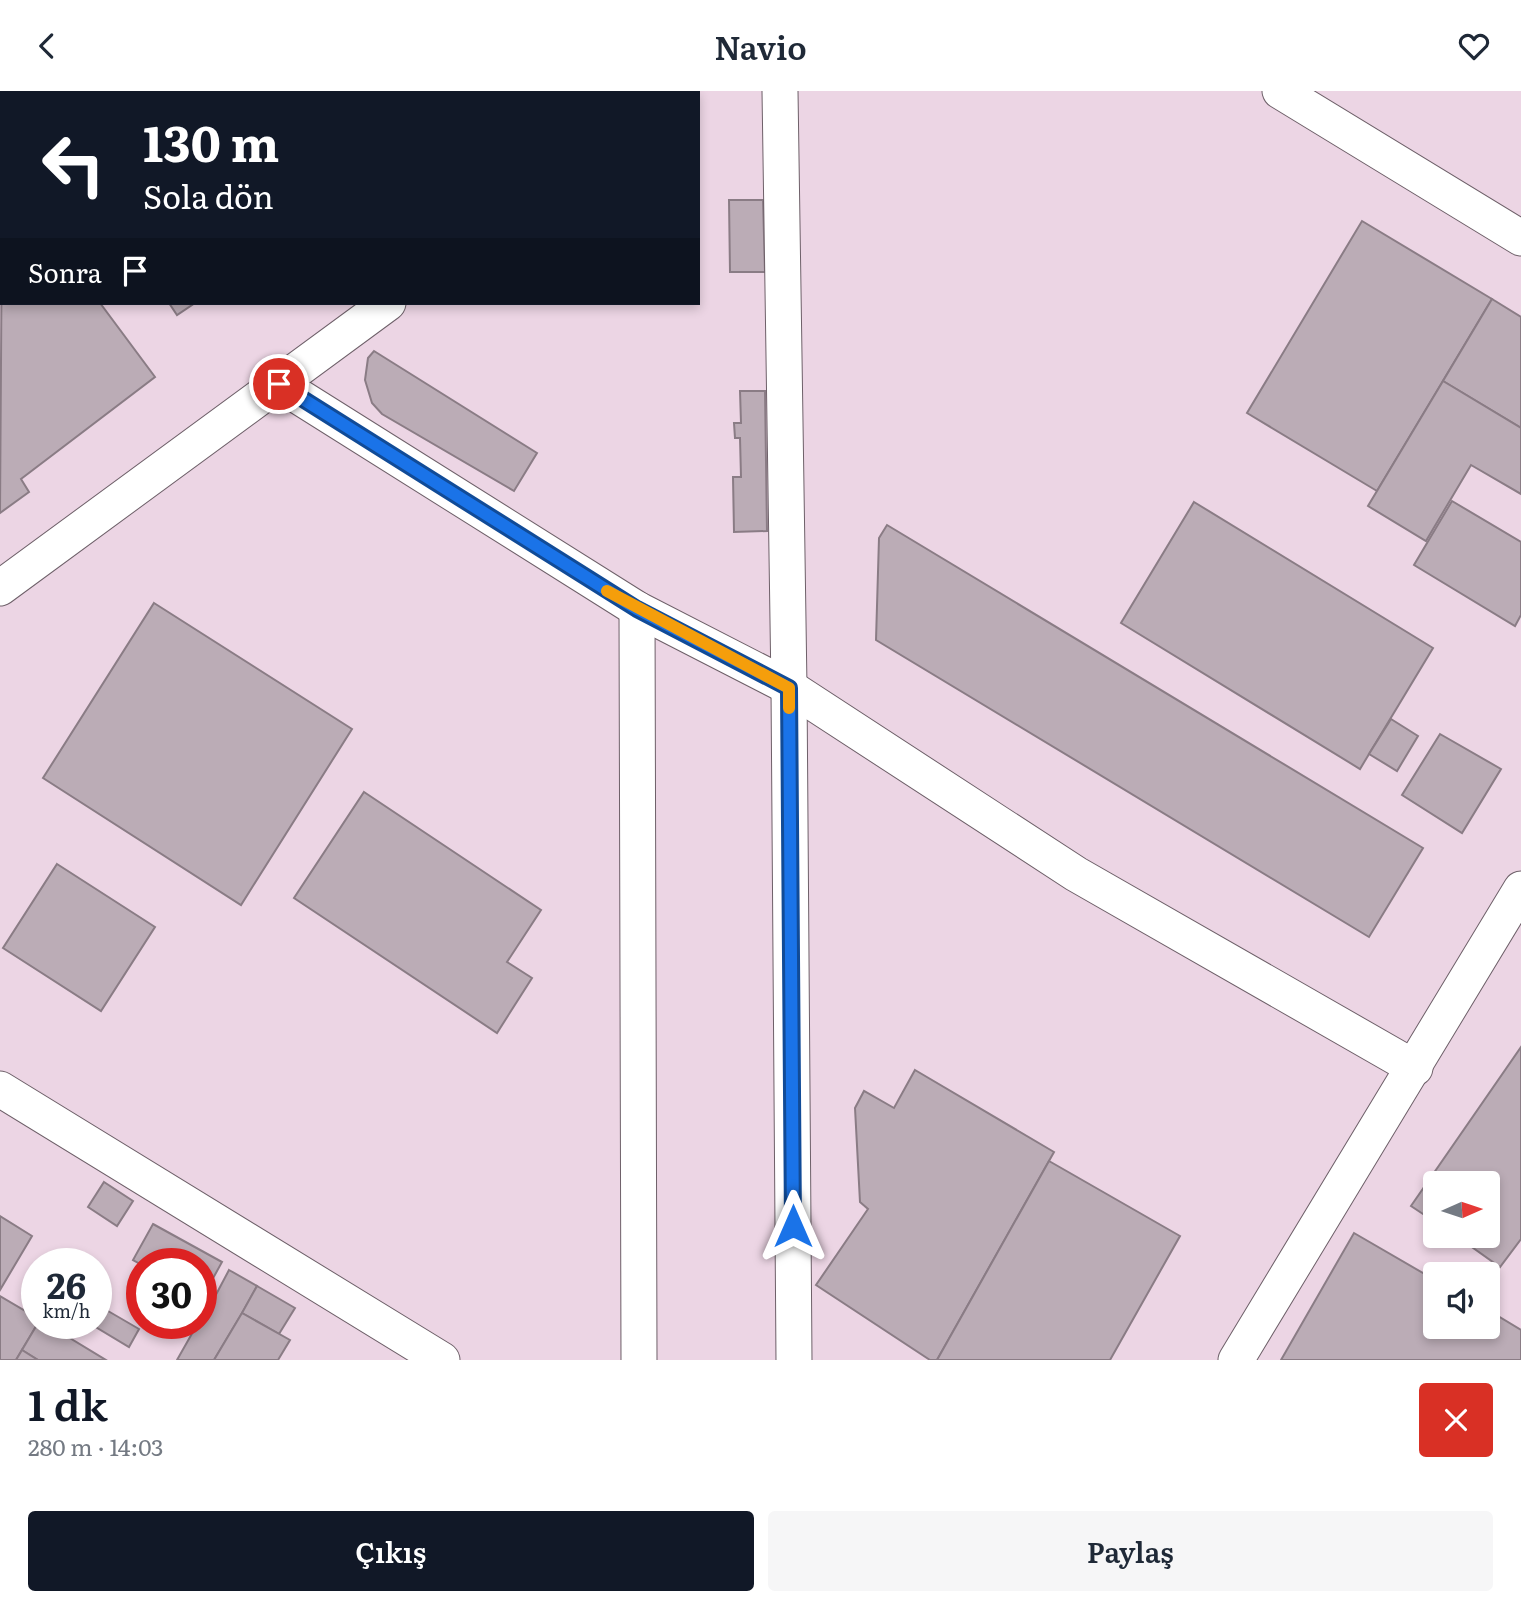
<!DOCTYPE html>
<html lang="tr">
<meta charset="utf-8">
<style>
:root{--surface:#fff;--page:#f6f6f7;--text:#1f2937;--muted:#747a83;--accent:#111827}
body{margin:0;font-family:Literata,serif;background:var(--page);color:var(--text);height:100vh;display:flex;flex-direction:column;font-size:26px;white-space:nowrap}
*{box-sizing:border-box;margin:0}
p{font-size:23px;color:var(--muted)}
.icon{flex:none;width:38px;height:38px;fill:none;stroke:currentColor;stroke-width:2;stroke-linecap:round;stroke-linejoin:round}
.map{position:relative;height:1269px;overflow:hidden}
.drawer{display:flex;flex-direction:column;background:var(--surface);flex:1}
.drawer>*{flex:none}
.guide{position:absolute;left:0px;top:0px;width:700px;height:214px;box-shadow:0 4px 10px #0003;background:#111827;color:#fff;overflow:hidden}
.needle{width:46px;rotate:87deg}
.tools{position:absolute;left:1423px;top:1080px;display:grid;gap:14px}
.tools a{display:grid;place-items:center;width:77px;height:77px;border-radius:7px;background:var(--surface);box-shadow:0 4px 10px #0003;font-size:35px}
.speed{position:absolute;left:21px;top:1157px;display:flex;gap:14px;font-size:35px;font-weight:700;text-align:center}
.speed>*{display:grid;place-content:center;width:91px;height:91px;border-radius:50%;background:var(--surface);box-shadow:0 4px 10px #0003;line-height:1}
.speed small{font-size:18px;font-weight:400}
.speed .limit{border:10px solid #d22;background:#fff;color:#111}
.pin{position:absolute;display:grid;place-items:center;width:60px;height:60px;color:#fff;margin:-30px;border:4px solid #fff;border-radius:50%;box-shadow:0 2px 7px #0007}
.me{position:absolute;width:77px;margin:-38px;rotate:0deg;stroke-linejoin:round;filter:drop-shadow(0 0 5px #0008)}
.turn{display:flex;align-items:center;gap:24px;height:147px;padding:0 28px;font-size:32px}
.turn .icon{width:91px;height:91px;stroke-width:2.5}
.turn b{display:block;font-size:49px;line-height:60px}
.then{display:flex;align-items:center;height:66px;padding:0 28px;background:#0003;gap:14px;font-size:26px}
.round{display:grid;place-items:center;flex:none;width:74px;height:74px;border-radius:7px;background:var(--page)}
.headline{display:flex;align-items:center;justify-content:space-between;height:119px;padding:0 28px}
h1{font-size:42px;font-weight:600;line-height:52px;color:var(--accent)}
.primary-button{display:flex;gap:14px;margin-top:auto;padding:14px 28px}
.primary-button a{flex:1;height:80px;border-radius:7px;background:var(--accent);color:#fff;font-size:28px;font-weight:600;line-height:80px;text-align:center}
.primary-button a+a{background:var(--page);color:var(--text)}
header{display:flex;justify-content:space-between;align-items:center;height:91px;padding:0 28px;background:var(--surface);font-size:32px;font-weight:600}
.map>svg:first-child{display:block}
.built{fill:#ecd5e4;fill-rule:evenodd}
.building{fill:#bbacb6;stroke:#8a7c85;stroke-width:2}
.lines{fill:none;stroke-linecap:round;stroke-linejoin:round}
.minor-casing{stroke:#6e6069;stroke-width:37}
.minor{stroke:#fff;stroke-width:35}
.route-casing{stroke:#114b97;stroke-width:18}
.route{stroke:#1a73e8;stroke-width:12}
.slow{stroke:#f59e0b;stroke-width:12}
</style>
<header><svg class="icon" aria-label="back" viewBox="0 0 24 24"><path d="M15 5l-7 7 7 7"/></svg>Navio<svg class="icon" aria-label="heart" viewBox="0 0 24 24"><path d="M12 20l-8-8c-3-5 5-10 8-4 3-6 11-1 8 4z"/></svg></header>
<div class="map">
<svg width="1521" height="1269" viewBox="0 0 1521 1269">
<rect width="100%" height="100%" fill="#f1e1eb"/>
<path class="built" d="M0 0H1521V1269H0ZM2 2H698V212H2ZM1435 1092H1488V1144H1435ZM37 1172H96V1232H37ZM142 1172H201V1232H142ZM1435 1183H1488V1236H1435Z"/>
<g class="building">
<path d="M26 0H119L116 2Z"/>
<path d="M242 0H415L416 2H243Z"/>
<path d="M416 0H478L475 2Z"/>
<path d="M729 109H763L765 181H730Z"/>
<path d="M2 120V212H100L155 286 21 388 29 401 0 422Z"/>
<path d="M1362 130 1492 208 1377 400 1247 322Z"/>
<path d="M1492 208 1521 226V337L1443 290Z"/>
<path d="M169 212H195L177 224Z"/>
<path d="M374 260 537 362 514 400 382 323 372 312 365 289 368 267Z"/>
<path d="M1443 290 1521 337V403L1471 374 1426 450 1368 415Z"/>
<path d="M740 300H765L767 440 734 441 733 386H741L740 347H735L734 332H741Z"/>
<path d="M1452 410 1521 451V524L1515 535 1414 474Z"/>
<path d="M1194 411 1433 557 1360 678 1121 532Z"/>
<path d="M887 434 1423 757 1369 846 876 549 879 447Z"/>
<path d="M154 512 352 638 241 814 43 687Z"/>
<path d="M1391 628 1418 645 1397 680 1369 663Z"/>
<path d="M1440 643 1501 678 1462 742 1402 704Z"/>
<path d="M364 701 541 819 507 871 532 887 497 942 294 807Z"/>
<path d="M57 773 155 836 101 920 3 857Z"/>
<path d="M1521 956V1148L1500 1176 1455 1144H1488V1092H1435V1131L1411 1115Z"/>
<path d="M915 979 1054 1061 937 1269H930L816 1194 868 1118 860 1111 855 1017 864 1000 894 1017Z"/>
<path d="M1049 1070 1180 1145 1110 1269H937Z"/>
<path d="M104 1091 133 1110 117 1135 88 1116Z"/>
<path d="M0 1125 32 1145 0 1199Z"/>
<path d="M153 1133 222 1171 201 1209V1172L142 1174 133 1169Z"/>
<path d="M1354 1142 1435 1189V1236H1488V1219L1521 1239V1269H1281Z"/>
<path d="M229 1179 257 1195 242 1222 214 1269H177L198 1232H201Z"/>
<path d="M257 1195 295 1217 279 1243 242 1222Z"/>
<path d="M0 1205 37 1227 38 1232 16 1269H0Z"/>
<path d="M96 1213 139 1238 129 1256 89 1232H96Z"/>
<path d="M242 1222 290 1249 278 1269H214Z"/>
<path d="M38 1232H45L106 1269H38L22 1259Z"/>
<path d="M22 1259 38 1269H16Z"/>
</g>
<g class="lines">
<defs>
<g id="minor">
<path d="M780 0 789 596 794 1269"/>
<path d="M1280 0 1521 147"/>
<path d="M670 2 672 0"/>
<path d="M279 293 637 518 789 596 1076 783 1415 977"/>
<path d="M0 497 388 212"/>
<path d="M637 518 639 1269"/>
<path d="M0 998 442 1269"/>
<path d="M1236 1269 1521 798"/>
</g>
</defs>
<use href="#minor" class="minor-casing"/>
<use href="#minor" class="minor"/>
</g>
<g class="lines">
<defs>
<path id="route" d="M279 293 637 518 789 597 793 1135"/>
</defs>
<use href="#route" class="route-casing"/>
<use href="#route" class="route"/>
<path class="slow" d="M607 500 789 597V617"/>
</g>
</svg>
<div class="tools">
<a><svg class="needle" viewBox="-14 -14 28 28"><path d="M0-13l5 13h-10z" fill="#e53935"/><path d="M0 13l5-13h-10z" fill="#747a83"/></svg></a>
<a><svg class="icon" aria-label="sound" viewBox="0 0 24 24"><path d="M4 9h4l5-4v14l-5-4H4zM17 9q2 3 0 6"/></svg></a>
</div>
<div class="speed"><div>26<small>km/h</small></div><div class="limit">30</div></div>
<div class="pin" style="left:279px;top:293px;background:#d93025"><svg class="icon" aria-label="arrive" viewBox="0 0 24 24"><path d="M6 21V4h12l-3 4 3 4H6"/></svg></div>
<svg class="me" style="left:793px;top:1135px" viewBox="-20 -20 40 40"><path d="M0-17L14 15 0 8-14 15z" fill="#1a73e8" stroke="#fff" stroke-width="4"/></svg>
<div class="guide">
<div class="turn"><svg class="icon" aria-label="left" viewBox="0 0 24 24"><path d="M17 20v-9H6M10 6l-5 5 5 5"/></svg><div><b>130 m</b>Sola dön</div></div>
<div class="then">Sonra<svg class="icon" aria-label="arrive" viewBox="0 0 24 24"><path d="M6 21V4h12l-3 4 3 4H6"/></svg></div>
</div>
</div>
<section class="drawer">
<div class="headline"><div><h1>1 dk</h1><p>280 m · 14:03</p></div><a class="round" style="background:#d93025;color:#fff"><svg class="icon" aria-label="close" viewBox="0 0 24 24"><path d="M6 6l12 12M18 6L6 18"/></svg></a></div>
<div class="primary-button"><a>Çıkış</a><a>Paylaş</a></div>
</section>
